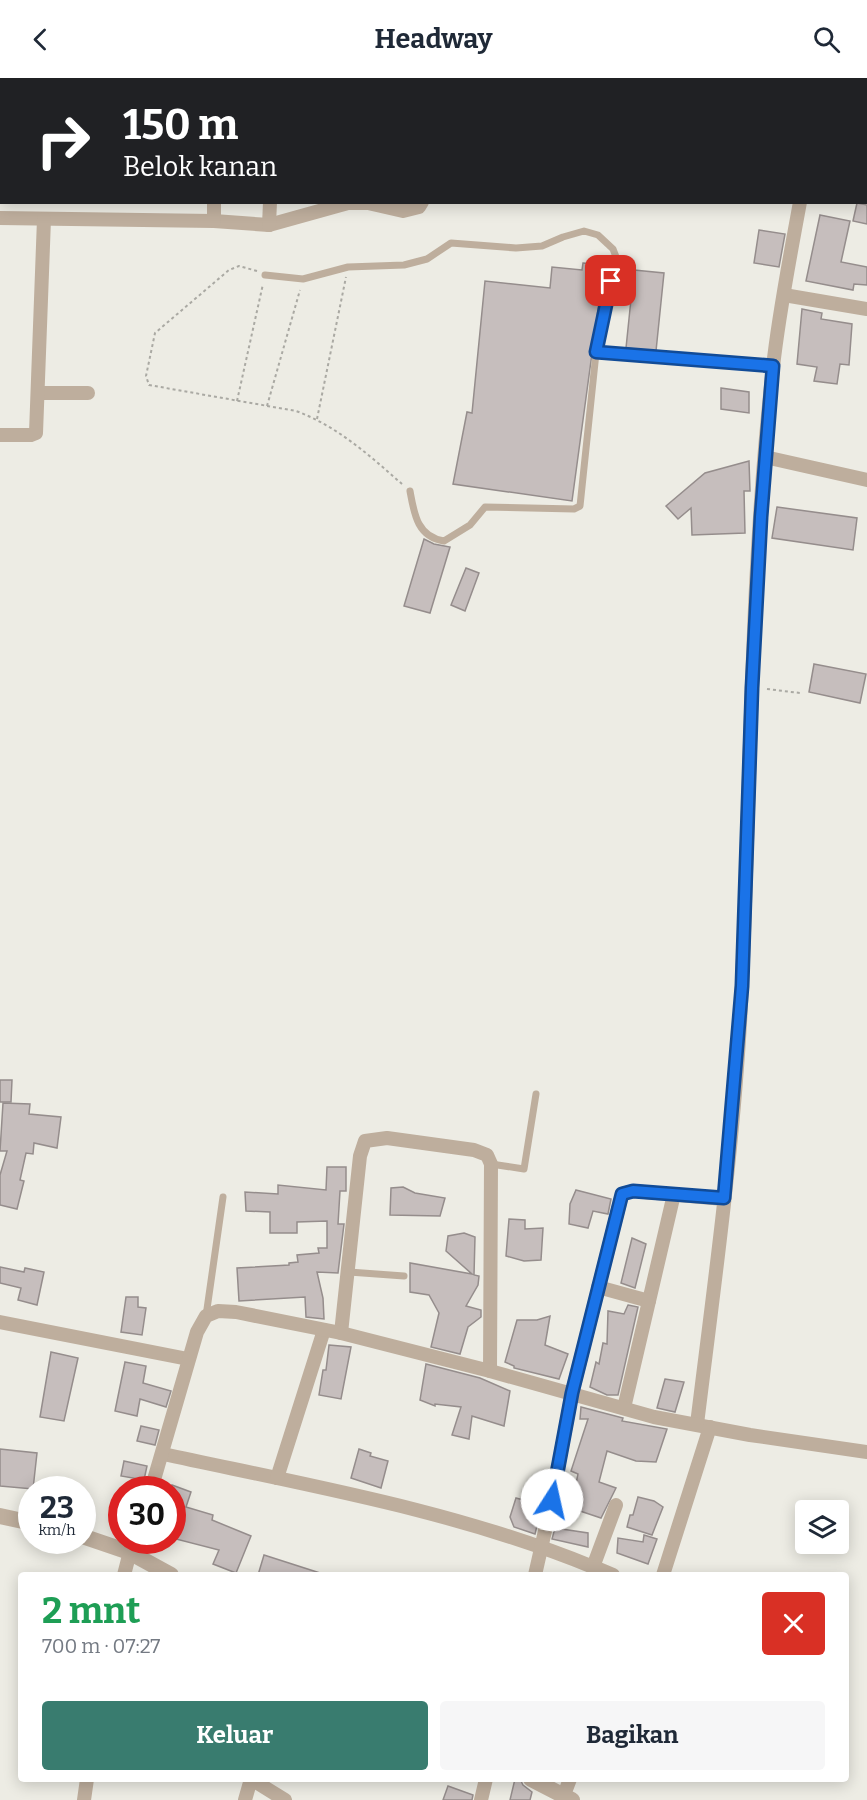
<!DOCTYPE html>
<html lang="id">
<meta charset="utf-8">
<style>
:root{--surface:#fff;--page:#f6f6f7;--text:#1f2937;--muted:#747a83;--accent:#397c6f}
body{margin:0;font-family:Bitter,serif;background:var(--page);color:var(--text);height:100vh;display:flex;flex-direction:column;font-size:22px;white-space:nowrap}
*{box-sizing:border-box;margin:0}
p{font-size:20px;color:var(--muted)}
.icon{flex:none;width:33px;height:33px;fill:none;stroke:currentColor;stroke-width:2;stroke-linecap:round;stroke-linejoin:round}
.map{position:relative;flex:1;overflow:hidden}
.side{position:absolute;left:18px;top:1494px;width:831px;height:210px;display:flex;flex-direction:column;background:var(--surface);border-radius:6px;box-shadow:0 3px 15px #0003}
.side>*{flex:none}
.hud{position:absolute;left:0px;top:0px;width:867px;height:126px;box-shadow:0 3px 15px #0003;background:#202124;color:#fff;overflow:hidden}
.tools{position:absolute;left:795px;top:1422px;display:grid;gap:12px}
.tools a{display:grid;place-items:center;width:54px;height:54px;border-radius:6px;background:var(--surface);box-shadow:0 3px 15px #0003;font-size:30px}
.speed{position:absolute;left:18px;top:1398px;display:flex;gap:12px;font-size:30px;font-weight:700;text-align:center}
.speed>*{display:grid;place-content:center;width:78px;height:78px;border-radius:50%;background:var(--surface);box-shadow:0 3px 15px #0003;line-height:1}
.speed small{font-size:15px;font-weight:400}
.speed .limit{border:9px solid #d22;background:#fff;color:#111}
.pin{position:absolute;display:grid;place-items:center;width:51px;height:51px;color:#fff;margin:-26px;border-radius:12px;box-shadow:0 3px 9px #0006}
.me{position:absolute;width:66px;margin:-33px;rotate:10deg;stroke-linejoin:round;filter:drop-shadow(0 0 4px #0008)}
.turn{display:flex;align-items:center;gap:21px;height:126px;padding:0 24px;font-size:27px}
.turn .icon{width:78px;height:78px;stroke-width:2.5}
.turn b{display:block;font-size:42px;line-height:51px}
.round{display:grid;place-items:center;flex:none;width:63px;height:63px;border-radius:6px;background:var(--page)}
.head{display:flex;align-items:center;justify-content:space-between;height:102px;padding:0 24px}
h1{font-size:36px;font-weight:700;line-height:45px;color:#1e9e55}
.button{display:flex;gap:12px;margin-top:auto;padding:12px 24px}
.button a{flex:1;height:69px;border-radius:6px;background:var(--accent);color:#fff;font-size:24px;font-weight:700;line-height:69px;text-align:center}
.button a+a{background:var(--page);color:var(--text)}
header{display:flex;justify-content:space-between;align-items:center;height:78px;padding:0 24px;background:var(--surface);font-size:27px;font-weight:700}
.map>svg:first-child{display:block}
.building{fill:#c6bebd;stroke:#958d8c;stroke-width:1.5}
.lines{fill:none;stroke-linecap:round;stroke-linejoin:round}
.path{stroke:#aaa9a3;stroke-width:2;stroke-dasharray:3 3;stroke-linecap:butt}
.service{stroke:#beae9d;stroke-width:7}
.minor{stroke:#beae9d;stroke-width:14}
.tertiary{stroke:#beae9d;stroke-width:16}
.route-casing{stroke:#114b97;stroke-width:15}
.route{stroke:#1a73e8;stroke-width:10}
</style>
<header><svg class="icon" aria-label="back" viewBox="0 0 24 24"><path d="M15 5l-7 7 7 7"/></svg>Headway<svg class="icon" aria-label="search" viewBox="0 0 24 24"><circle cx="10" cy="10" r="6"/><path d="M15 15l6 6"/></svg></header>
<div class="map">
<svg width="867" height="1722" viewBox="0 0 867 1722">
<rect width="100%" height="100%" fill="#edece4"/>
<g class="building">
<path d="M857 125 867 127V146L853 143Z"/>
<path d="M820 137 850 143 841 184 867 189V207L854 206 853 212 806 203Z"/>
<path d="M759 152 785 156 779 189 754 185Z"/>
<path d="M583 185 604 187 572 423 453 406 467 334 472 335 485 203 550 210 552 189 582 192Z"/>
<path d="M634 192 664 195 656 273 626 270Z"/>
<path d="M802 231 822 235 821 241 852 246 849 287 840 286 837 306 814 303 817 289 797 286Z"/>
<path d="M721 310 749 314V335L721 331Z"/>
<path d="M749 383 750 413H744L745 455 692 457 691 430 678 441 666 428 705 395Z"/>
<path d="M777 429 857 440 853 472 772 460Z"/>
<path d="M424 461 434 466 450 469 430 535 404 528Z"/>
<path d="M466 490 479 495 465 533 451 527Z"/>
<path d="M814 586 866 596 860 625 809 614Z"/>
<path d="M0 1002H12L11 1024H0Z"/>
<path d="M3 1025 30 1026 29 1036 61 1039 57 1070 34 1065 33 1076 26 1075 20 1102 24 1103 17 1131 0 1127V1097L7 1073H0Z"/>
<path d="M327 1089H346V1113H340L338 1146H344L338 1195 317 1194 323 1220 324 1241 306 1239 305 1219 239 1223 237 1190 289 1187V1185L298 1184 297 1177 319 1175 318 1170H327V1143L297 1144V1155H270V1134L246 1133 245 1114 278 1116V1107L326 1112Z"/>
<path d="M403 1109 415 1115 445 1120 440 1138 390 1137 391 1110Z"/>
<path d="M576 1112 611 1121 608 1136 593 1133 588 1150 569 1146 570 1126Z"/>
<path d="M509 1141 525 1142V1151L543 1150 541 1182 524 1183 506 1178Z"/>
<path d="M464 1155 475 1159 474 1197 479 1198 478 1207 466 1228 481 1232V1239L468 1249 460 1276 431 1269 439 1235 429 1217 410 1214V1185L472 1196 446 1173 448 1158Z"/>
<path d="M632 1160 646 1166 635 1210 621 1205Z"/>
<path d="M0 1189 24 1194 25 1190 44 1194 37 1227 18 1222 21 1210 0 1205Z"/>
<path d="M126 1219H138V1229L146 1230 142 1257 121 1254Z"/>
<path d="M628 1227 638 1229 618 1317H607L590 1309 596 1284 599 1286 603 1265 607 1266 608 1233 624 1236Z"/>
<path d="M550 1238 545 1267 568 1276 559 1301 514 1290V1288L505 1284 517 1242H537Z"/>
<path d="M329 1267 351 1269 341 1321 319 1317 323 1292H326Z"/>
<path d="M51 1274 78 1280 64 1343 40 1339Z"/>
<path d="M125 1284 146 1288 143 1305 171 1313 166 1329 140 1321 137 1338 115 1333Z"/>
<path d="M426 1286 480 1300 510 1313 504 1348 472 1338 469 1361 452 1357 461 1329 435 1326V1328L420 1322Z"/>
<path d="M665 1301 684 1304 675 1334 657 1330Z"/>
<path d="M581 1329 623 1340 622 1343 667 1351 656 1384 636 1383 607 1373 599 1404 616 1410 601 1440 571 1430 578 1396 571 1393 588 1341H580Z"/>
<path d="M141 1348 159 1352 155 1367 137 1363Z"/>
<path d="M0 1371 37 1375 33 1411 0 1408Z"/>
<path d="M359 1371 371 1375 370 1378 388 1383 381 1410 351 1400Z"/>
<path d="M124 1383 147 1388 144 1402 121 1398Z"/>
<path d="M172 1407 191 1414 186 1429 213 1437 212 1442 251 1458 236 1495 213 1486 219 1472 172 1460Z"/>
<path d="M638 1419 654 1423 663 1429 652 1457 627 1449 630 1437H633Z"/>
<path d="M516 1420 542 1427 535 1456 514 1449 510 1439Z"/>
<path d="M555 1450 588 1455V1469L552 1461Z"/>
<path d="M644 1457 657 1461 648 1486 617 1475 618 1460 643 1464Z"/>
<path d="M264 1477 320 1495 319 1497H258Z"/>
<path d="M515 1701 521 1703 523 1707 532 1714 530 1722H510Z"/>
<path d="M448 1708 473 1717 472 1722H443Z"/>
</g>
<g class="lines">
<g class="path">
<path d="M257 193 239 188 229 192 155 255 146 298 149 307 296 333C337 348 369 377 402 406"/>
<path d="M237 323 263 206"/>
<path d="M267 328 300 212"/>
<path d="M317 341 346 199"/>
<path d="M767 611 800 615"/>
</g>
<g class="service">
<path d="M265 197 303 201 348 189 404 187 427 181 451 165 516 170 542 168 563 159 584 153 598 157 613 171 618 184 606 217 596 275 580 428 574 431 485 429 470 447 444 463C417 459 414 435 410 413"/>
<path d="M596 275 773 288"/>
<path d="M491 1086 524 1091 536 1016"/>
<path d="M349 1194 404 1198"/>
<path d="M206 1238 223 1119"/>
</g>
<g class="minor">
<path d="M384 0V2"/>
<path d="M695 0 697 2"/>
<path d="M220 2V0"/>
<path d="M274 2V0"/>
<path d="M329 2V0"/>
<path d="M439 2V0"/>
<path d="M494 2 495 0"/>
<path d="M549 2V0"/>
<path d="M610 2V0"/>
<path d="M710 2 711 0"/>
<path d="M768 2 769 0"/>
<path d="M833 2 834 0"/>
<path d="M0 30H2"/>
<path d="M0 86H2"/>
<path d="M214 124V143L269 147 348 125H368L403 133 419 129 422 124"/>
<path d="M0 140 214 143"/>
<path d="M269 147 270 124"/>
<path d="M784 217 867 231"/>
<path d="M38 315H88"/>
<path d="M0 357H31L36 355 44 141"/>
<path d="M765 379 867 402"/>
<path d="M598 1209 649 1223"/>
<path d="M0 1244 188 1281"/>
<path d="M341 1255 360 1078 365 1063 387 1060 474 1072 487 1077 491 1086 490 1293"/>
<path d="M624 1330 674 1116"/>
<path d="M697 1346C715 1200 736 1052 742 905 751 700 750 493 773 289 779 234 790 179 800 124"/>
<path d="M163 1376C307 1407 457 1433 593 1489L616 1427"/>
<path d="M277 1400 324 1252"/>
<path d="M151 1412 197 1254 206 1238 218 1233 236 1234 341 1255 490 1293 654 1339 750 1357 867 1374"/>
<path d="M594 1489 613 1497"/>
<path d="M124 1497 133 1462"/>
<path d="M535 1497 552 1422 572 1315 622 1116 633 1113 724 1121"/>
<path d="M663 1497 710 1349"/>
<path d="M251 1701 285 1722"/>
<path d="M84 1722 87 1701"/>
<path d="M245 1722 251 1701"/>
<path d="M481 1722 486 1701"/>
<path d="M562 1722 570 1701"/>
</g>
<g class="tertiary">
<path d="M0 1438 32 1445"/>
<path d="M82 1458 129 1474 171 1497"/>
<path d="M531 1701 572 1722"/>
</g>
</g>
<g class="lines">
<defs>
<path id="route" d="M552 1422 572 1315 622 1116 633 1113 724 1120 742 908 752 610 761 439 773 288 596 274 611 203"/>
</defs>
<use href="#route" class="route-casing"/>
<use href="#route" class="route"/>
</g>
</svg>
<div class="tools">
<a><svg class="icon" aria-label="layers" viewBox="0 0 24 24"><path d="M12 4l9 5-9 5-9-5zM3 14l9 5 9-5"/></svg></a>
</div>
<div class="speed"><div>23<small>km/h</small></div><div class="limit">30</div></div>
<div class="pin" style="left:611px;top:203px;background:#d93025"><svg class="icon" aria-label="arrive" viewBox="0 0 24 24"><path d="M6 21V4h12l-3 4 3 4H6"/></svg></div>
<svg class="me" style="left:552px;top:1422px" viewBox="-20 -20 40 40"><circle r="19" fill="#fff"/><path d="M0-13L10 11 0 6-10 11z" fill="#1a73e8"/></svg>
<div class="hud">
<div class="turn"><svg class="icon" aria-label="right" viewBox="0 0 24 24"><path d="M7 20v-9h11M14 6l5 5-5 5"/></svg><div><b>150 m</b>Belok kanan</div></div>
</div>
<section class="side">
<div class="head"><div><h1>2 mnt</h1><p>700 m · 07:27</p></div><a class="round" style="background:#d93025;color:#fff"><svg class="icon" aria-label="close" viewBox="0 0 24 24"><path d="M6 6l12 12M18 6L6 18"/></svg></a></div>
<div class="button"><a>Keluar</a><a>Bagikan</a></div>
</section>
</div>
